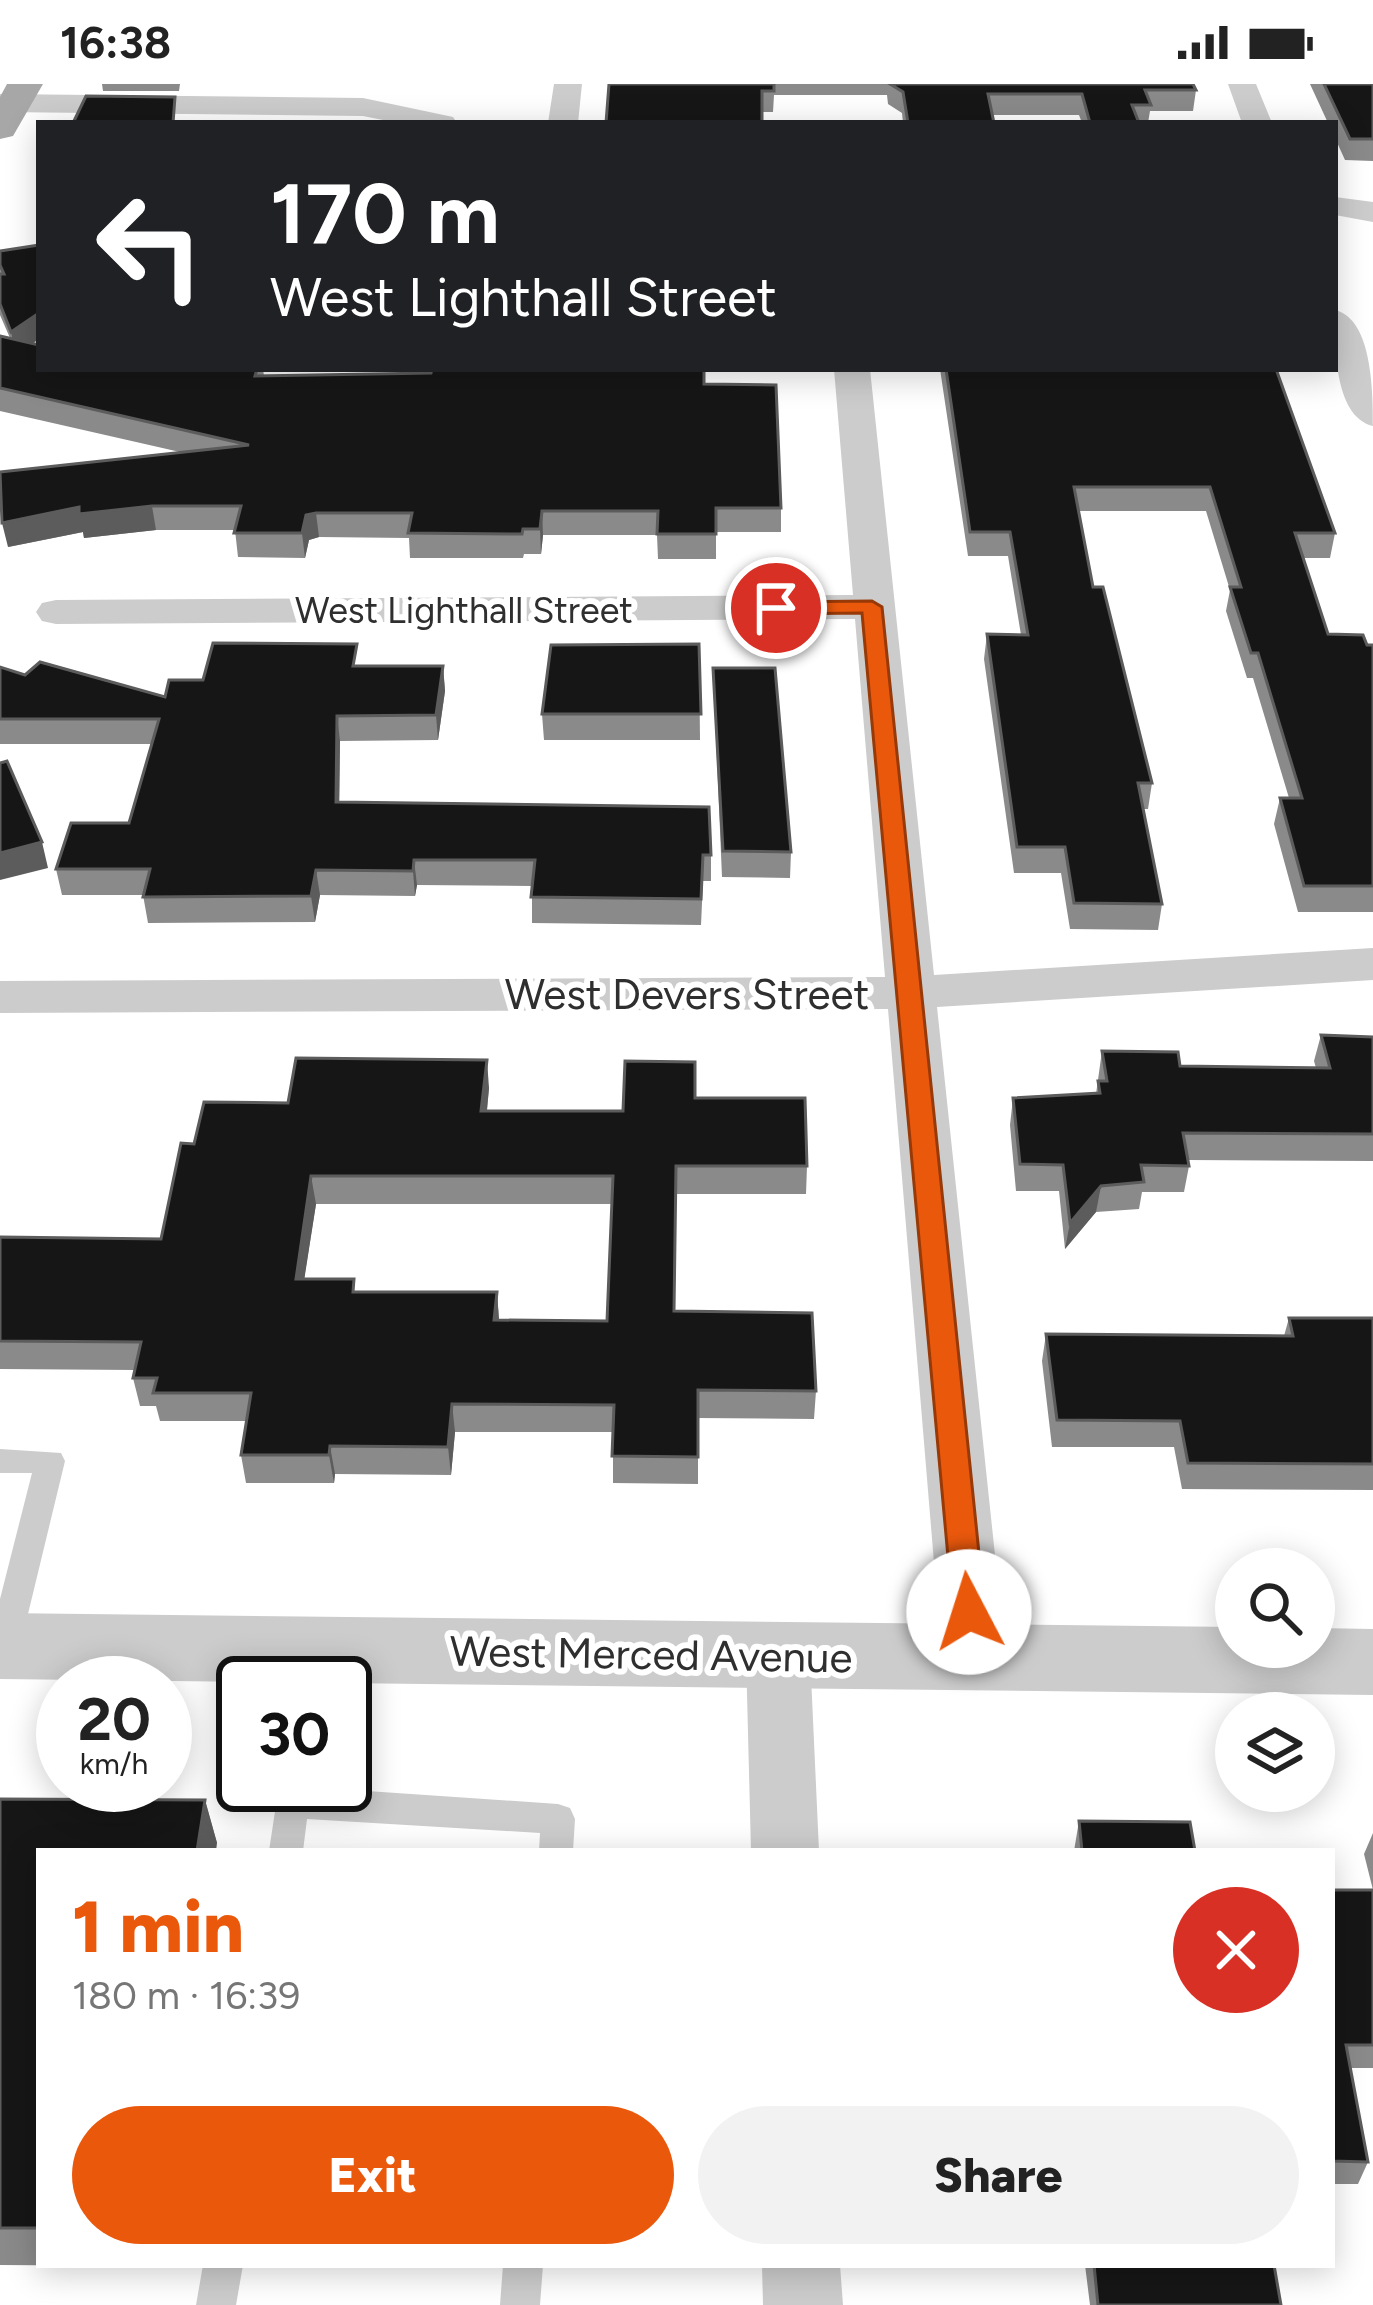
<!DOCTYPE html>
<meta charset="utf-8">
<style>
:root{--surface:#fff;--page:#f2f2f2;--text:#222;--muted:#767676;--accent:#ea580c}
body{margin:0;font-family:Figtree,sans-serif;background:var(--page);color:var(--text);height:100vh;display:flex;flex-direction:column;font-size:45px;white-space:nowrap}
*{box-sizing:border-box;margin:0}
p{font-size:39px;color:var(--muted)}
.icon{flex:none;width:66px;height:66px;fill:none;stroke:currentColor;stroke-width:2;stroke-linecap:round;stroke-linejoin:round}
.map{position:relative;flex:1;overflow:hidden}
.sheet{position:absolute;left:36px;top:1764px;width:1299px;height:420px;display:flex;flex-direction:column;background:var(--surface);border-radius:0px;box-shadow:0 6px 30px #0003}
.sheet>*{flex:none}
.banner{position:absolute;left:36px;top:36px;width:1302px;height:252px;border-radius:0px;box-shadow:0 6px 30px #0003;background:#202124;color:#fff;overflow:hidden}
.tools{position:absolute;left:1215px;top:1464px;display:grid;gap:24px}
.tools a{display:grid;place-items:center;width:120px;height:120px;border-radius:50%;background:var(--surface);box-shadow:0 6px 30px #0003;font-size:60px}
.speed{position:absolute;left:36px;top:1572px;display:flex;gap:24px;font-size:60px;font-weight:700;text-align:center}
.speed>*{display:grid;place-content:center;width:156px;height:156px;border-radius:50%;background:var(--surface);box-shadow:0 6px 30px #0003;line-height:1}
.speed small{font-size:30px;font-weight:400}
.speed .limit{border:6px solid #111;border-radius:18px;background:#fff;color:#111}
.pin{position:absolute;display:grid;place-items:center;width:102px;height:102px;color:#fff;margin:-51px;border:6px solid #fff;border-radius:50%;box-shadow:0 3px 12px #0007}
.me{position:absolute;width:132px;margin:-66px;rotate:355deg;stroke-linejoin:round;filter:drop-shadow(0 0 9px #0008)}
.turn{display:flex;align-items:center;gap:42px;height:252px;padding:0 36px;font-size:54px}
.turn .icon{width:156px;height:156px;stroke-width:2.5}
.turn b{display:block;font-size:84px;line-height:102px}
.round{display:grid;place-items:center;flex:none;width:126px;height:126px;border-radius:63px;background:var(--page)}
.head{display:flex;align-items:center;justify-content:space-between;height:204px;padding:0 36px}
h1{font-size:72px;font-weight:800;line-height:90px;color:var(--accent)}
.action{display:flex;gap:24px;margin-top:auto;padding:24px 36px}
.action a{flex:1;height:138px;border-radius:72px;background:var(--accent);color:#fff;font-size:48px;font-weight:800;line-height:138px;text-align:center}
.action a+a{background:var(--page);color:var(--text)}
.status{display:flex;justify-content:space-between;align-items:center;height:84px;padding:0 60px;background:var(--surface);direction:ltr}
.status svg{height:33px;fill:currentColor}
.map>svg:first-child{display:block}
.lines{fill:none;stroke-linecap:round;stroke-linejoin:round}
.service{fill:#ccc;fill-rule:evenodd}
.minor{fill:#ccc;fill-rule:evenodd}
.tertiary{fill:#ccc;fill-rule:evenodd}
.primary{fill:#a7a7a7;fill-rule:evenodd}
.wall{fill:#8a8a8a;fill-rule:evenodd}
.shaded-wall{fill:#5c5c5c}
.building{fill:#161616;stroke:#5c5c5c;stroke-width:3;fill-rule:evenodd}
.route{fill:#ea580c;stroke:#983908;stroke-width:3}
.labels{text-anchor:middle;stroke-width:12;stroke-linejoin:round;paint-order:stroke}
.far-street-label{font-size:36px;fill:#2f2f2f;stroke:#fff}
.street-label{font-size:42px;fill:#2f2f2f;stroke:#fff}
</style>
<div class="status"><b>16:38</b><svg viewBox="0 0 49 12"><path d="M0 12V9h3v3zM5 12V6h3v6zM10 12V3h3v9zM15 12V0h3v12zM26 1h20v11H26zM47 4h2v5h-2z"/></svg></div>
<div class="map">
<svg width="1373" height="2221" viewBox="0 0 1373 2221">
<rect width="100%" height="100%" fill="#fff"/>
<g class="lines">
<g class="service">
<path d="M0 1365 61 1369 65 1377 20 1563 15 1573 0 1575V1515L32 1389H0Z"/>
<path d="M279 1701 558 1720 570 1724 575 1735 573 1767H539L540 1749 307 1735 303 1767H269Z"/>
<path d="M203 2181H243L236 2221H196Z"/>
<path d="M503 2181H543L540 2221H500Z"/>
</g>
<g class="minor">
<path d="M554 0H582L578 39H548Z"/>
<path d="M1228 0H1256L1272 39H1242Z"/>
<path d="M0 10 363 14 453 33 457 39H398L363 32 0 28Z"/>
<path d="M1335 113 1373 118V138L1335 131Z"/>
<path d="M1335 226C1373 235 1373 310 1373 342 1333 332 1335 259 1335 226Z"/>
<path d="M834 285H870L934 891 1373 864V896L937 923 1006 1575 997 1594 974 1602 951 1594 942 1575 888 925 0 929V897L885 893 855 535 56 540 42 537 36 528 42 519 56 516 853 511Z"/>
<path d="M778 1543 801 1551 810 1570 819 1767H751L746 1570 755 1551Z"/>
<path d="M762 2181H840L843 2221H763Z"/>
</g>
<path class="tertiary" d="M0 1529 1236 1543V1563H1314V1544L1373 1545V1611L0 1595Z"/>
<path class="primary" d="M7 0H43L13 52 0 55V13Z"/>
</g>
<g class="wall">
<path d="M102 0H180L179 7H103Z"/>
<path d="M609 0H1193L1196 6 1193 27H1150L1148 39H1082L1079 31H993L994 39H903L902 29 888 20 887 11H774L773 28H762Z"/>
<path d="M1310 0H1373V77L1345 76 1335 54V39H1328Z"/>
<path d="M0 167 33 259 39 285H263L264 292 704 300 781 424V448H716V475H658L657 451H543L541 470H524L523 474H410L409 454 319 453 309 456 305 474 238 473 235 446H156L84 454 83 448 8 463 180 368 0 327V252L10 254 0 231Z"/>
<path d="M940 285H1276L1335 449 1330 474H1303L1328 550 1373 561V828H1298L1274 740 1280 714H1289L1253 594H1247L1226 527 1230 506 1206 427H1078L1093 503 1152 699 1148 725H1143L1162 820 1158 846 1070 845 1061 789H1014L984 575 987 550 1021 551 1008 472H968Z"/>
<path d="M699 560 700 656H544L542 630Z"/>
<path d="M360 582H443L445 607 438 656 340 657 339 718 711 771V797H703L701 841 532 839V802L417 801 415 812 320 811 315 838 148 839 143 811H62L56 785 129 739 152 660H0V583L25 591 165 613 203 596Z"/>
<path d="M713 584 791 768 790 794 722 793Z"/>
<path d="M1321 951 1373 953V1077L1188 1076 1189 1082 1184 1108H1142L1139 1125 1096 1128 1065 1165 1059 1107H1016L1010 1041 1013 1014 1096 1010 1102 967 1180 982 1316 984 1314 977Z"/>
<path d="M489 1004 487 1027H623L695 1014 807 1082 806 1110H676L674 1227 816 1307 814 1335 698 1334V1400L613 1399V1348H455L451 1391 335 1390 334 1399H246L241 1371 247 1337H160L156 1322H140L133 1294 135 1286 0 1285V1153L161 1155 194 1060 288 1019ZM316 1120H612L607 1237 499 1236 497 1208H356L304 1195Z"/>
<path d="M1289 1234H1373V1406L1182 1405 1174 1363H1052L1042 1277 1046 1250 1284 1252Z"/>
<path d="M0 1715 205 1716 217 1759 39 1767V2181L148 2182 0 2181Z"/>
<path d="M1079 1737 1195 1767H1074Z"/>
<path d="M1373 1749V1984H1351L1368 2078 1358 2100H1332V1806H1373L1364 1770Z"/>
<path d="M1085 2181H1274L1281 2221H1090Z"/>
</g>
<g class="shaded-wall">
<path d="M39 229V255L16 271 11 248Z"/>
<path d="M152 422 156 446 84 454 83 448 8 463 2 439 79 423Z"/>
<path d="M542 427 543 451 541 470 540 445Z"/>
<path d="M316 429 319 453 309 456 305 474 302 449 306 431Z"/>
<path d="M443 582 445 607 438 656 436 631Z"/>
<path d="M337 632 340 657 339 743 336 718Z"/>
<path d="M42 758 48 784 0 796V769Z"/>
<path d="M414 776 417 801 415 812 413 787Z"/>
<path d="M316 786 320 811 315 838 311 812Z"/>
<path d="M487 976 489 1004 484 1055 481 1027Z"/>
<path d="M311 1092 316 1120 300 1223 296 1195Z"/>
<path d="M1101 1102 1096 1128 1065 1165 1070 1139Z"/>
<path d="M497 1208 499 1236H494Z"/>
<path d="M452 1320 455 1348 451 1391 448 1363Z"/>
<path d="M330 1362 335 1390 334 1399 329 1371Z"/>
<path d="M205 1716 217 1759 216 1767H197Z"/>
</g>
<g class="building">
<path d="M609 0H774V7H762V39H606Z"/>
<path d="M890 0H1193L1196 6H1145L1151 21H1132L1139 39H1090L1082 10H988L994 39H908L903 8Z"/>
<path d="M1324 0H1373V55H1350Z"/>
<path d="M86 12 175 13 173 39H73Z"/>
<path d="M39 161V229L11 248 0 220V190H4L0 181V167Z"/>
<path d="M0 252 39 261V285H257L255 292 431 289 432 285H704V300L776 301 781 424H716V450H657L658 427H542L540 445H523L522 450 408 449 412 429H316L306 431 302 449H234L241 422H152L79 430V423L2 439 0 388 249 361 0 304Z"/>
<path d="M946 285H1276L1335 449H1295L1328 550 1363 551 1367 561H1373V802H1304L1280 714H1302L1258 569H1251L1230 503H1241L1210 403H1074L1093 503H1103L1152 699H1138L1162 820 1074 819 1065 763H1017L987 550 1028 551 1010 448H970Z"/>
<path d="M213 559 357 560 353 582H443L436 631 337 632 336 718 709 723 711 771H703L701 815 531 813 535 776H414L413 787 316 786 311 812 143 813 150 785H56L71 739H129L159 635H0V583L25 591 40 578 165 613 169 596H203Z"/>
<path d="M699 560 701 630H542L551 561Z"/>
<path d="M713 584H775L791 768 723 767Z"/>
<path d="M7 677 42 758 0 769V679Z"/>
<path d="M1321 951 1373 953V1050L1183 1049 1189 1082 1141 1081 1144 1098 1101 1102 1070 1139 1063 1081 1020 1080 1013 1014 1100 1009 1098 997H1107L1102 967 1178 968 1180 982 1330 984Z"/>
<path d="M296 974 487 976 481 1027H623L625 977 695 978V1014H805L807 1082H676L674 1227 812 1229 816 1307 698 1306V1373L612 1372 614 1321 452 1320 448 1363 330 1362 329 1371H241L251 1309H153L157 1294H133L141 1258 0 1257V1153L161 1155 181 1059 194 1060 204 1018 288 1019ZM311 1092H613L607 1237 494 1236 497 1208H353L354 1195H296Z"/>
<path d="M1289 1234H1373V1380L1188 1379 1180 1337 1057 1336 1046 1250 1293 1252Z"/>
<path d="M0 1715 205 1716 197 1767H39V2144H0Z"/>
<path d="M1079 1737 1190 1738 1195 1767H1082Z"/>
<path d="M1332 1806H1373V1961H1346L1368 2078 1332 2077Z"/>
<path d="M1094 2181H1274L1281 2221H1098Z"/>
</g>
<path class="route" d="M872 517 882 523 985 1528 981 1537H958L953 1528 862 529 776 530 766 524 776 518Z"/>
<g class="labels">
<g class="far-street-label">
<text x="464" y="539">West Lighthall Street</text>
</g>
<g class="street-label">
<text x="687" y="925">West Devers Street</text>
<text transform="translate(651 1570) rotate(1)" y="15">West Merced Avenue</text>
</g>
</g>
</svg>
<div class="tools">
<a><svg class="icon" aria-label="search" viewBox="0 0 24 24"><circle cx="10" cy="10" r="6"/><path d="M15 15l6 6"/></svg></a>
<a><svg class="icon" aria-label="layers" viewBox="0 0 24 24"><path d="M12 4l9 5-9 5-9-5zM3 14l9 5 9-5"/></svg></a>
</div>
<div class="speed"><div>20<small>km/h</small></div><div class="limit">30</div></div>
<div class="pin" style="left:776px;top:524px;background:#d93025"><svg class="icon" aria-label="arrive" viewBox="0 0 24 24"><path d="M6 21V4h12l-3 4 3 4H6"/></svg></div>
<svg class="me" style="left:969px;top:1528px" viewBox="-20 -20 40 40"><circle r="19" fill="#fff"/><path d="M0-13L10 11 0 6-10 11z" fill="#ea580c"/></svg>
<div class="banner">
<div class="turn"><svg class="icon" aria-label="left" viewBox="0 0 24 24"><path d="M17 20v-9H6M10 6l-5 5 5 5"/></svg><div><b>170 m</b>West Lighthall Street</div></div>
</div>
<section class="sheet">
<div class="head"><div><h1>1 min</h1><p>180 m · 16:39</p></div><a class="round" style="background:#d93025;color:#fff"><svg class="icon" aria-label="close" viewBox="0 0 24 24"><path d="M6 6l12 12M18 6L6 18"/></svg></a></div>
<div class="action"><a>Exit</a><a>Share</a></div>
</section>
</div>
